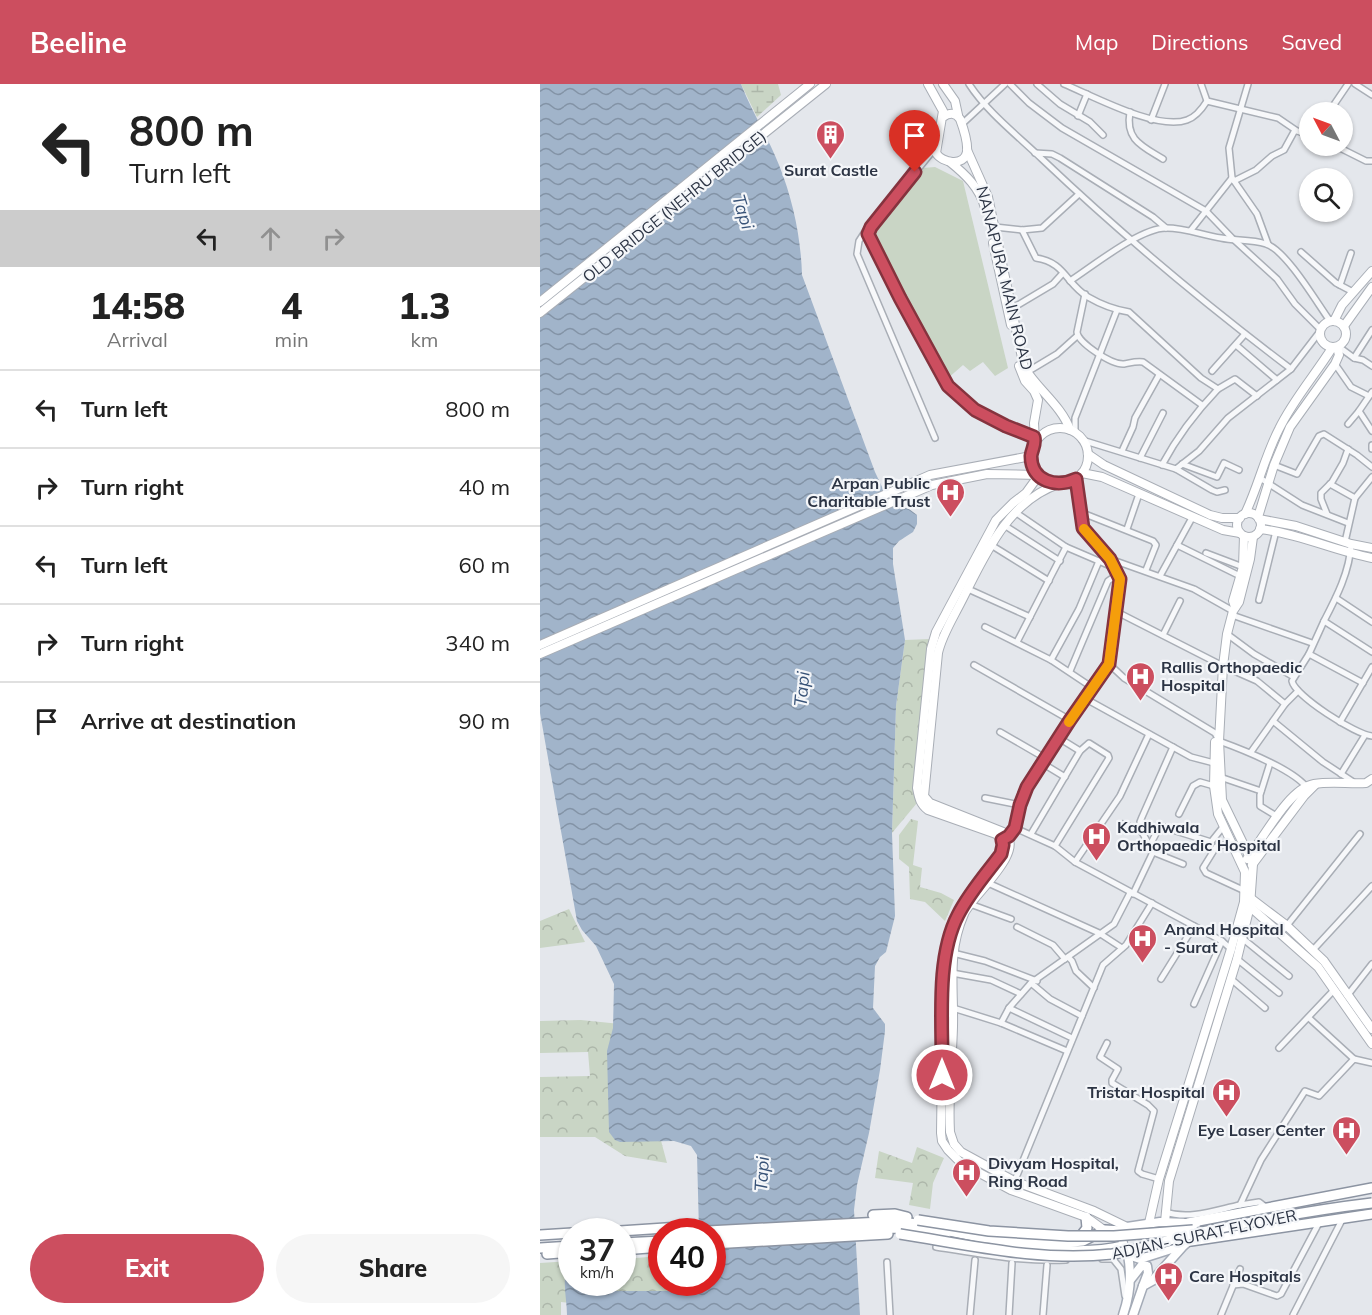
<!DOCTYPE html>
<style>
:root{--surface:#fff;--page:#f6f6f6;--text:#222;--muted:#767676;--line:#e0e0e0;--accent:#cc4e5f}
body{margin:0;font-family:Mulish,sans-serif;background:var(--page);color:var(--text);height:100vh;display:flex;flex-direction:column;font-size:22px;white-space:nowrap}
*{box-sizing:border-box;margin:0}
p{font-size:20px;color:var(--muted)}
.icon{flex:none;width:33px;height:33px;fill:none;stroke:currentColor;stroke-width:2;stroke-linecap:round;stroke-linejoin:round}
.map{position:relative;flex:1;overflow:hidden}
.side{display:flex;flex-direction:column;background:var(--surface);width:540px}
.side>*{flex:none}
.guide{background:#fff;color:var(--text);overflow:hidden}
.needle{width:39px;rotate:311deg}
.tools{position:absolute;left:759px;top:18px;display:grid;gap:12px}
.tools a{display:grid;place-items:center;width:54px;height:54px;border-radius:50%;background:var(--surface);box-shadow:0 2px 4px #0004;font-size:30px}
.speed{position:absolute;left:18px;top:1134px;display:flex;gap:12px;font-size:30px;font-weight:700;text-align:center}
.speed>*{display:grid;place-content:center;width:78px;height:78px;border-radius:50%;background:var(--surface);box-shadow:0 2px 4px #0004;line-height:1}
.speed small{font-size:15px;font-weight:400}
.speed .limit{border:9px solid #d22;background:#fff;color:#111}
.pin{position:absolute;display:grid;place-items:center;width:51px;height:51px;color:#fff;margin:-62px -26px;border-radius:50% 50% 50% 0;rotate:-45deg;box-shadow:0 0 6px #0007}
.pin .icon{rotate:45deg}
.me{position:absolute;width:66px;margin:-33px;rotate:0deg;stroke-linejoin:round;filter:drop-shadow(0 0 4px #0008)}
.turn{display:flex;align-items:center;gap:21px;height:126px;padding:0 30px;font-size:27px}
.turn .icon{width:78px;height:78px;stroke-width:2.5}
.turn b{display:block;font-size:42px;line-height:51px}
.lanes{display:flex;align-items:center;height:57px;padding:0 30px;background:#0003;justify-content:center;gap:30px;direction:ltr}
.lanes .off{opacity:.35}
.eta{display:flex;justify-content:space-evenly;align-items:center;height:102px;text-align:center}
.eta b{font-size:36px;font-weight:800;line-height:42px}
.button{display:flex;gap:12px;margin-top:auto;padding:12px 30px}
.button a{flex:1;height:69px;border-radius:36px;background:var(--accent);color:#fff;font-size:24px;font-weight:800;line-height:69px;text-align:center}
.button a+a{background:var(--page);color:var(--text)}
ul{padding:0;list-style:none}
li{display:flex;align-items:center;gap:18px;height:78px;padding:0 30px;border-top:2px solid var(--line)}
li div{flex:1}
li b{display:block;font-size:22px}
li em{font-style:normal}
header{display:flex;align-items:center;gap:36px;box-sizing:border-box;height:84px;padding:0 30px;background:var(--accent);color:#fff}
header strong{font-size:28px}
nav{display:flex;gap:33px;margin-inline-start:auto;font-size:21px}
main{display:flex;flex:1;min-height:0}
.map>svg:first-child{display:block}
.green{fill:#c9d5c5}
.forest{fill:url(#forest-crowns)}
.wetland{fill:url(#wetland-marsh)}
.water{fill:url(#water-waves)}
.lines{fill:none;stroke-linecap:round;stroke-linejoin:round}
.street-casing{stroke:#a9aeb6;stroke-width:8}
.secondary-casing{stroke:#a9aeb6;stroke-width:10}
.primary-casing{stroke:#a4abb7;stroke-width:11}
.highway-casing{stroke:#8c94a2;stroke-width:12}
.street{stroke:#f7f8fa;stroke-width:5}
.secondary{stroke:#fff;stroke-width:8}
.primary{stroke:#fff;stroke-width:8}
.highway{stroke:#fff;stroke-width:9}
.highway-bridge-casing{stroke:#8c94a2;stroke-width:12;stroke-linecap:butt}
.highway-bridge{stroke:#fff;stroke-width:9}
.route-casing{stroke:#85333e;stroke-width:15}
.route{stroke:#cc4e5f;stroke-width:10}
.slow{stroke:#f59e0b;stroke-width:10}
.labels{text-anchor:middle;stroke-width:4.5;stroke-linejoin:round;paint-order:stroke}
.poi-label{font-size:16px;font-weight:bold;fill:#2c3444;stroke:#f4f6f9;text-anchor:start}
.street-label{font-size:16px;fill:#2c3444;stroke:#f4f6f9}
.water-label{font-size:18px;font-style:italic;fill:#375277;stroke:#f4f6f9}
</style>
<header>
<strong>Beeline</strong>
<nav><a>Map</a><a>Directions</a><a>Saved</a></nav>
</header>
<main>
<section class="side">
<div class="guide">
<div class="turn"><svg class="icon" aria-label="left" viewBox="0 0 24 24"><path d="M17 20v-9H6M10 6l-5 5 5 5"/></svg><div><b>800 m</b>Turn left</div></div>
<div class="lanes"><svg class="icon" aria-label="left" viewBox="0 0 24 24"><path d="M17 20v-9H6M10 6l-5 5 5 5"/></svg><svg class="icon off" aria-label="ahead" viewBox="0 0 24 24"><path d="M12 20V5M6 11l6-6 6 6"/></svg><svg class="icon off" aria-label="right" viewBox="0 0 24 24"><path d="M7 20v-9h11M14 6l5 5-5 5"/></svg></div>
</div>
<div class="eta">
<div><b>14:58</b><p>Arrival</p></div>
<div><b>4</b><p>min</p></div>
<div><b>1.3</b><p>km</p></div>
</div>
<ul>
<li><svg class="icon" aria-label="left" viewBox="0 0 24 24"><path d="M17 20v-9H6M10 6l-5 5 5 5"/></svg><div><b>Turn left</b></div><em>800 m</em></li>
<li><svg class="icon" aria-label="right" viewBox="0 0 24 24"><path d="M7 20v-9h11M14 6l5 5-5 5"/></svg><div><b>Turn right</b></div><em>40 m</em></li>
<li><svg class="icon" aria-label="left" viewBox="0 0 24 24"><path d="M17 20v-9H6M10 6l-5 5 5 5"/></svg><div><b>Turn left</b></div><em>60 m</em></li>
<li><svg class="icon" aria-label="right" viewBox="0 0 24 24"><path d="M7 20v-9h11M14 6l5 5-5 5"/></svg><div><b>Turn right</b></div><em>340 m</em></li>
<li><svg class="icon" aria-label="arrive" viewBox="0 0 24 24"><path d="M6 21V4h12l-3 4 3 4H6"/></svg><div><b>Arrive at destination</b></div><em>90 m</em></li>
</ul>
<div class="button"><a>Exit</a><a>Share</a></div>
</section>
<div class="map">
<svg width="832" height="1231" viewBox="0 0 832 1231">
<defs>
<pattern id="forest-crowns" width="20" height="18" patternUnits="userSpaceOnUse" patternTransform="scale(1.5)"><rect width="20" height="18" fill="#c9d5c5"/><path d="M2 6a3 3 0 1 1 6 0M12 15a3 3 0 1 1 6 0" fill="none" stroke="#adb7aa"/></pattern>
<pattern id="wetland-marsh" width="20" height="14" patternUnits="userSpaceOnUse" patternTransform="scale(1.5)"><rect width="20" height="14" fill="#c9d5c5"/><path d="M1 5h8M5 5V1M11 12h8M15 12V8" fill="none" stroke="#adb7aa"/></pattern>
<pattern id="water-waves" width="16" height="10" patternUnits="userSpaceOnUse" patternTransform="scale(1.5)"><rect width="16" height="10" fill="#a1b4ca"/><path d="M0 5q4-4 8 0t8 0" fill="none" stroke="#8393a6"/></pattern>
</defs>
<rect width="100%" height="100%" fill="#e4e7ec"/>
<path class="green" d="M395 83 423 97 468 284 455 292 443 278 430 287 423 281 407 295 401 288 331 154V146L376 91 383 84Z"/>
<g class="forest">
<path d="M390 555 377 719 352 749 356 622 365 556Z"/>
<path d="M371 735 378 737 373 781 382 784 380 803 401 809 414 816 405 837 385 818 370 815 369 783 359 775V751Z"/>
<path d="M29 825 45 858 0 864V837Z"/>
<path d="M41 936 90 941 127 1079 85 1072 55 1053H0V993L50 992 48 968 0 969V937Z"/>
<path d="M377 1063 404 1074 393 1099 390 1125 369 1121 373 1099 335 1094 339 1067 372 1079Z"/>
<path d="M121 1172 122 1198 145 1199V1231L21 1218V1231H0V1179L31 1177 32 1198H82L83 1175Z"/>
</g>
<path class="wetland" d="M201 0H238L241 11 217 33Z"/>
<path class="water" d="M0 0H201C212 28 228 53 239 81 253 116 261 154 262 191L335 388 350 420 369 425 377 431V440L373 448 359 457 353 464V480L365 556 356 622 352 749 355 832 346 868 340 873 335 882 333 924 345 940V947L340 986 329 1049 317 1101 314 1126 320 1231H27C27 1215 22 1199 27 1184L31 1181 32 1198 57 1199 62 1204 71 1207H132L151 1199 172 1198V1148L159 1147 157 1071 151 1062 134 1057 80 1058 75 1056 69 1048 67 967 73 944 74 900 56 862 42 846 37 837 0 629Z"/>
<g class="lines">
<defs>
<g id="street">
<path d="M429 0C447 28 478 52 502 75 581 150 665 220 751 285"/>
<path d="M470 0 489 19 522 44 666 127 692 154 737 195 755 220 781 246 751 285 688 334 659 367 636 385 542 356"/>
<path d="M497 0 520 20 550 38 563 51"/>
<path d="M524 0C553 12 617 47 647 36 656 33 662 25 667 17"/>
<path d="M661 0 667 17 738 34 757 47 770 51"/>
<path d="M815 0 832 11"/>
<path d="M590 28C585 56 602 62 623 75"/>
<path d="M789 28 808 0"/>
<path d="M538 32 547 10"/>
<path d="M611 36 625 0"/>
<path d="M422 40 465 0"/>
<path d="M796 62 826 77H832"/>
<path d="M396 63 331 143 329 150 340 176 408 302 435 326 466 342 494 353"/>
<path d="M495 69 512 70 520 74 613 133 626 144"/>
<path d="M692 94 717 130 728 160"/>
<path d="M694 97 716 86 732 72 744 66 755 46"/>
<path d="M330 140 319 157 317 170 395 354"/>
<path d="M455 143 482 146 502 144 539 110"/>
<path d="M482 146 496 174C525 178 526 200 548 213 560 220 576 226 589 228L661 294 678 305 695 295 717 312"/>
<path d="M651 146 692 94 689 64 708 0"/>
<path d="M761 168 796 199 813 208"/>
<path d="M530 197C553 182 600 144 626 144 646 144 662 151 681 154 695 157 711 155 726 160 746 166 777 219 790 237"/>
<path d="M800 201 811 169"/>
<path d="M545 210 537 248C538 259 572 281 584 280 590 279 596 277 603 278L662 321"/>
<path d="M473 224 513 200 523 189"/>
<path d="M696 261 737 296"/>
<path d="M799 263 814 274 823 276 832 282"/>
<path d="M814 274 832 246"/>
<path d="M795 280 811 303 829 312"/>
<path d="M672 287 705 250"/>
<path d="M487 288 517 270 537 252"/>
<path d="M832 308 819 327 832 347"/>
<path d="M808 340 819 327"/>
<path d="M535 349V334L577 226"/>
<path d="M832 361V365"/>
<path d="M582 367 593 343 595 334 619 291"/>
<path d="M600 374 623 329"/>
<path d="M642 380 677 393 684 379 699 386"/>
<path d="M622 381C637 353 656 328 678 305"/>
<path d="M734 381 757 390 779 352 784 350 817 371 832 383"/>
<path d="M636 385 672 406 677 408 685 406"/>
<path d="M720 394 762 421 808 439"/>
<path d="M790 400 815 414"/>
<path d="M475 428 526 463 575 484"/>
<path d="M540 428 613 457 616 461 606 486"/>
<path d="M787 430 781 415V409L792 398 803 379 808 365"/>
<path d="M464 441 520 477"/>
<path d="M587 445 599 410"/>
<path d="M805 458 815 414 832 393"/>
<path d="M811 460C810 487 796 514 784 537L832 568"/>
<path d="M451 461 509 497"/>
<path d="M637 461 700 492"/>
<path d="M666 469 703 483"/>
<path d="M570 475 654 505 693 527"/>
<path d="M620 492 653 432"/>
<path d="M428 505 490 533"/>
<path d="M796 514 832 538"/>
<path d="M719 516 736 447"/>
<path d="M577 528 683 582 717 597 745 620"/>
<path d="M692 531 772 559"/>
<path d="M784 537 769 570 752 597C755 612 816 651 832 652"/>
<path d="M445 543 511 576 553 604"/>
<path d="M687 550 714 570 754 593"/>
<path d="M623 551 640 517"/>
<path d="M477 558 526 463"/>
<path d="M769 570 823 599"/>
<path d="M511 576 539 525 559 477"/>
<path d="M569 580 584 594 675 649 679 657C701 665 755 686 768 705"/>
<path d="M434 581 530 636"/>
<path d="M530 587 568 497 578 490"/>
<path d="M546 615 651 673 674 679"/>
<path d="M733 637 783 678 815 699"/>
<path d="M800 638 832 583"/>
<path d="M460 648 505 674"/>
<path d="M519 654 540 667"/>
<path d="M633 663 602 733 600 738 602 748 613 768 643 780"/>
<path d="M711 668 745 620 758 607"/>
<path d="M502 679 525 693"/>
<path d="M730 679 720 711V722L738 733"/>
<path d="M801 690 825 651"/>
<path d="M680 693 721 707"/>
<path d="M445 714 480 721"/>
<path d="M639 730 653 702 660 698 674 702"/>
<path d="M583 740 602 748"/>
<path d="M475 744 515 762 535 778 682 857 692 866"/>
<path d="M491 750 540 667 549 659 568 671 569 674 515 762"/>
<path d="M466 754 475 744 480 721 487 703 530 636 569 580 580 495 570 475 543 444 536 395"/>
<path d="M691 759 676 763 663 784 666 789 705 807"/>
<path d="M610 761 620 742 671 758 683 743"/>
<path d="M535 778 580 712 609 650"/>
<path d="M448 799 559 849 582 864"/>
<path d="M593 810 613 768"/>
<path d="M430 820 471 835"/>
<path d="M477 843 513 861 525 875"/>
<path d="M741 849 820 750"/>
<path d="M702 854 749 892"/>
<path d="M772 867 832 802"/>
<path d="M413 869 445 877 497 897"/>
<path d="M528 873 532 877 536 887 554 904"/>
<path d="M697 875 739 909"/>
<path d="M412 889 451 896 481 910"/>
<path d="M621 895 654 842"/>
<path d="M691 895 725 924"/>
<path d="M491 899 510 915 542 932"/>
<path d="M807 912 832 880"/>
<path d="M654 920 682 857"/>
<path d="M413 924 461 939 527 967"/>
<path d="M469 924 532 954"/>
<path d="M769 934 814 975"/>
<path d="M461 939 469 924 491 899 574 840 590 809"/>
<path d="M567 959 560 973 578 985 572 996V999L608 1021 614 1027 598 1087 602 1090 619 1095"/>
<path d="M739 964 794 906"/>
<path d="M471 1106 563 881 586 861 612 819"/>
<path d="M727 1124 719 1118 700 1121 721 1076 765 1007 779 1012 814 975 832 979"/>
<path d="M625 1128C650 1136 676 1126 700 1121"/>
<path d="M396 1163C439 1170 483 1178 526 1176"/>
<path d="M562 1175H573L581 1185 585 1212"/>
<path d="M347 1178 350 1231"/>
<path d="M693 1201 703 1200 737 1212 741 1210 780 1137"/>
<path d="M430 1231 435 1176"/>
<path d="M469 1231 472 1179"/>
<path d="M503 1231 507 1181"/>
<path d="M681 1231 700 1185"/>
<path d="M753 1231 803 1134"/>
</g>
<g id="secondary">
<path d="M388 0 403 27 396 69C402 79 424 83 427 68 428 59 423 43 420 35 415 28 409 29 403 33"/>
<path d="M403 0 415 17 418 31"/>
<path d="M427 66 448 113 484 283C497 305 522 322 530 346"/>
<path d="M410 78C425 90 440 104 445 124"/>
<path d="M453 159 471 241"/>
<path d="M0 218 270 0"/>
<path d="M0 229 286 0"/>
<circle cx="793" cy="250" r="13"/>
<path d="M794 237 802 221 832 187"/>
<path d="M804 242 832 203"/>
<path d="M479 282 485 297 494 307 498 316 494 339 495 358"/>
<circle cx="520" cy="372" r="28"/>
<path d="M548 370 564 381 670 431 682 434H700"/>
<path d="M542 389 562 393 683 446 700 449"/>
<path d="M499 391 486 409 473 419 456 436 396 548 391 565 377 704C379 714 380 720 388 726L456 750C463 756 463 761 461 770L426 815 410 851 406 870 403 906 401 1049 402 1057 408 1066 421 1079 471 1106 546 1133 568 1149"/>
<path d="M519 400C467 417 444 473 421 518 413 534 402 551 398 569L384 712 390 719 463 748C489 766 431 812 424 830 407 869 414 903 413 943 412 978 408 1013 410 1048L414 1060 421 1068 474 1097 554 1127 587 1143"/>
<circle cx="709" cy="441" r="12"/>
<path d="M705 430C718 403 725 372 739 345 753 316 775 291 792 264"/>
<path d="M718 433 734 381 750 343 795 280 799 271 797 263"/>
<path d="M719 435 756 442 811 460 832 464"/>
<path d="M720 445C757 449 795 467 832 474"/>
<path d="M695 523 693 517 703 483 704 452"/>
<path d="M0 561 390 391 491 372"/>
<path d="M0 570 392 401 447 390 499 391"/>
<path d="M707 775C724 754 748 705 774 700 791 697 809 700 826 699L832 695"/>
<path d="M712 781 764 712 775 701"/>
<path d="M709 813 746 841 784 877 832 945"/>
<path d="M708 821 778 883 832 960"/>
<path d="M625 1138 629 1097 697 875 710 822 713 780 682 716 679 657 683 582 687 550 693 527 699 518 710 475 713 453"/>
<path d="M609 1139 619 1095 691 865 704 818 705 788 678 730 674 702 675 658"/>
</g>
<g id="primary">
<path d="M620 1138 648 1139 656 1143 655 1153 644 1161 600 1175 588 1171C582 1162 580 1151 587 1143Z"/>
<path d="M591 1195 602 1181 607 1182 608 1189 603 1202"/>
<path d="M583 1231C590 1211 592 1193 588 1171"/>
<path d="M593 1231 603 1202 612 1197 644 1161"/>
</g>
<g id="highway">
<path d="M333 1131 355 1130 367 1133"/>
<path d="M648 1139 832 1104"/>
<path d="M65 1148 155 1142"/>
<path d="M149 1148 360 1137 444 1154 520 1159 543 1157 565 1146 583 1147"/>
<path d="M0 1151 32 1149"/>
<path d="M172 1154 358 1144 406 1154"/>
<path d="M537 1157 547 1144 546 1133"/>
<path d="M651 1157 832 1130"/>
<path d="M82 1159 122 1157"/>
<path d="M172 1160 348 1150"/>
<path d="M455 1162C497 1163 541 1172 583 1162"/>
<path d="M0 1164 32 1162"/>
<path d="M82 1166 122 1163"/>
<path d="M7 1170 32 1168"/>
</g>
</defs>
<use href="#street" class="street-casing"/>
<use href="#secondary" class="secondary-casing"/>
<use href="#primary" class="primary-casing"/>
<use href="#highway" class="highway-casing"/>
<use href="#street" class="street"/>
<use href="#secondary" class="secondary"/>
<use href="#primary" class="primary"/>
<use href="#highway" class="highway"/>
<defs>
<g id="highway-bridge">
<path d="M378 1136 449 1147 528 1152H574L653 1146"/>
<path d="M360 1150C430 1161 500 1178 572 1170 601 1166 629 1155 657 1149 714 1137 773 1126 832 1119"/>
</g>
</defs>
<use href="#highway-bridge" class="highway-bridge-casing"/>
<use href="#highway-bridge" class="highway-bridge"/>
</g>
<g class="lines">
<defs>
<path id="route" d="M375 88 331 143 328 150 360 214 408 302 435 326 466 342 494 353C496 360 492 365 491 372 491 398 517 404 536 395L543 444 570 475 580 495 569 580 530 636 487 703 480 721 475 744 469 752 462 756 463 761 461 770C446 790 429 809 418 831 395 875 403 942 402 991"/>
</defs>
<use href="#route" class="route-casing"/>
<use href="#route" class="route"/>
<path class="slow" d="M529 638 569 580 580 495 570 475 544 445"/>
</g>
<defs>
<symbol id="building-pin" viewBox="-11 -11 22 30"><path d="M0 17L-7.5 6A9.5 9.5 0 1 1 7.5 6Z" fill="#cc4e5f" stroke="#f4f6f9"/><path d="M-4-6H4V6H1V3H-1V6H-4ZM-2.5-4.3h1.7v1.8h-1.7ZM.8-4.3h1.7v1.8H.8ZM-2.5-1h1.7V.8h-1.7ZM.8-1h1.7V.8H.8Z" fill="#fff"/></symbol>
<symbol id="hospital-pin" viewBox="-11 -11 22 30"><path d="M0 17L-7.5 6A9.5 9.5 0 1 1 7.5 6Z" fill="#cc4e5f" stroke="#f4f6f9"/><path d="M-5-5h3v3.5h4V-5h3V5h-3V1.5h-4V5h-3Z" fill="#fff"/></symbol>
</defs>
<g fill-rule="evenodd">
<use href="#building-pin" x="274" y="34" width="33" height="45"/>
<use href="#hospital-pin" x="394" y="392" width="33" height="45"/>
<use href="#hospital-pin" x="584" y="576" width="33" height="45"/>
<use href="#hospital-pin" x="540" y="736" width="33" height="45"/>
<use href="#hospital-pin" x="586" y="838" width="33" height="45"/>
<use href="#hospital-pin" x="670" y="992" width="33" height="45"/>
<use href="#hospital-pin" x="790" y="1030" width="33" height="45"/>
<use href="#hospital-pin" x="410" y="1072" width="33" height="45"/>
<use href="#hospital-pin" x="612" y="1176" width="33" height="45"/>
</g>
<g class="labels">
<g class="poi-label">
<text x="291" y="92" text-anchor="middle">Surat Castle</text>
<text x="390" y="405" text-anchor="end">Arpan Public<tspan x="390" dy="18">Charitable Trust</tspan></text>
<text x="621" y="589">Rallis Orthopaedic<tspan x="621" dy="18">Hospital</tspan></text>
<text x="577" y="749">Kadhiwala<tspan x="577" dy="18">Orthopaedic Hospital</tspan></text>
<text x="624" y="851">Anand Hospital<tspan x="624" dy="18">- Surat</tspan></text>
<text x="665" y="1014" text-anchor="end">Tristar Hospital</text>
<text x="785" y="1052" text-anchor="end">Eye Laser Center</text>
<text x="448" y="1085">Divyam Hospital,<tspan x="448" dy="18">Ring Road</tspan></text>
<text x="649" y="1198">Care Hospitals</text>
</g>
<g class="street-label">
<text transform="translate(134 122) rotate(-39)" y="6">OLD BRIDGE (NEHRU BRIDGE)</text>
<text transform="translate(465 194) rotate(76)" y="6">NANAPURA MAIN ROAD</text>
<text transform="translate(664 1150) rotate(-12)" y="6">ADJAN- SURAT FLYOVER</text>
</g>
<g class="water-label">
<text transform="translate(203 128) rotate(73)" y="6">Tapi</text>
<text transform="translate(262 605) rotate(-85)" y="6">Tapi</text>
<text transform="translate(222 1090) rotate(-87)" y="6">Tapi</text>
</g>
</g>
</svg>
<div class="tools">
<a><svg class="needle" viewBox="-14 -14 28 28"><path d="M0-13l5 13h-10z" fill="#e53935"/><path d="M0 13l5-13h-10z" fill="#767676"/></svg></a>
<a><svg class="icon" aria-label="search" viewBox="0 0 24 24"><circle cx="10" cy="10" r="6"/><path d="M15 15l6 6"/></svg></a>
</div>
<div class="speed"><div>37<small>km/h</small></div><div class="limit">40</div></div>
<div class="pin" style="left:375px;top:88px;background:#d93025"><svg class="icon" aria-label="arrive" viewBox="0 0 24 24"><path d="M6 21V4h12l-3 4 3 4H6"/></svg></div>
<svg class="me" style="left:402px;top:991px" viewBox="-20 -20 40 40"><circle r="17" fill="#cc4e5f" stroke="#fff" stroke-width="3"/><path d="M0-11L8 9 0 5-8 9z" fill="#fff"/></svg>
</div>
</main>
